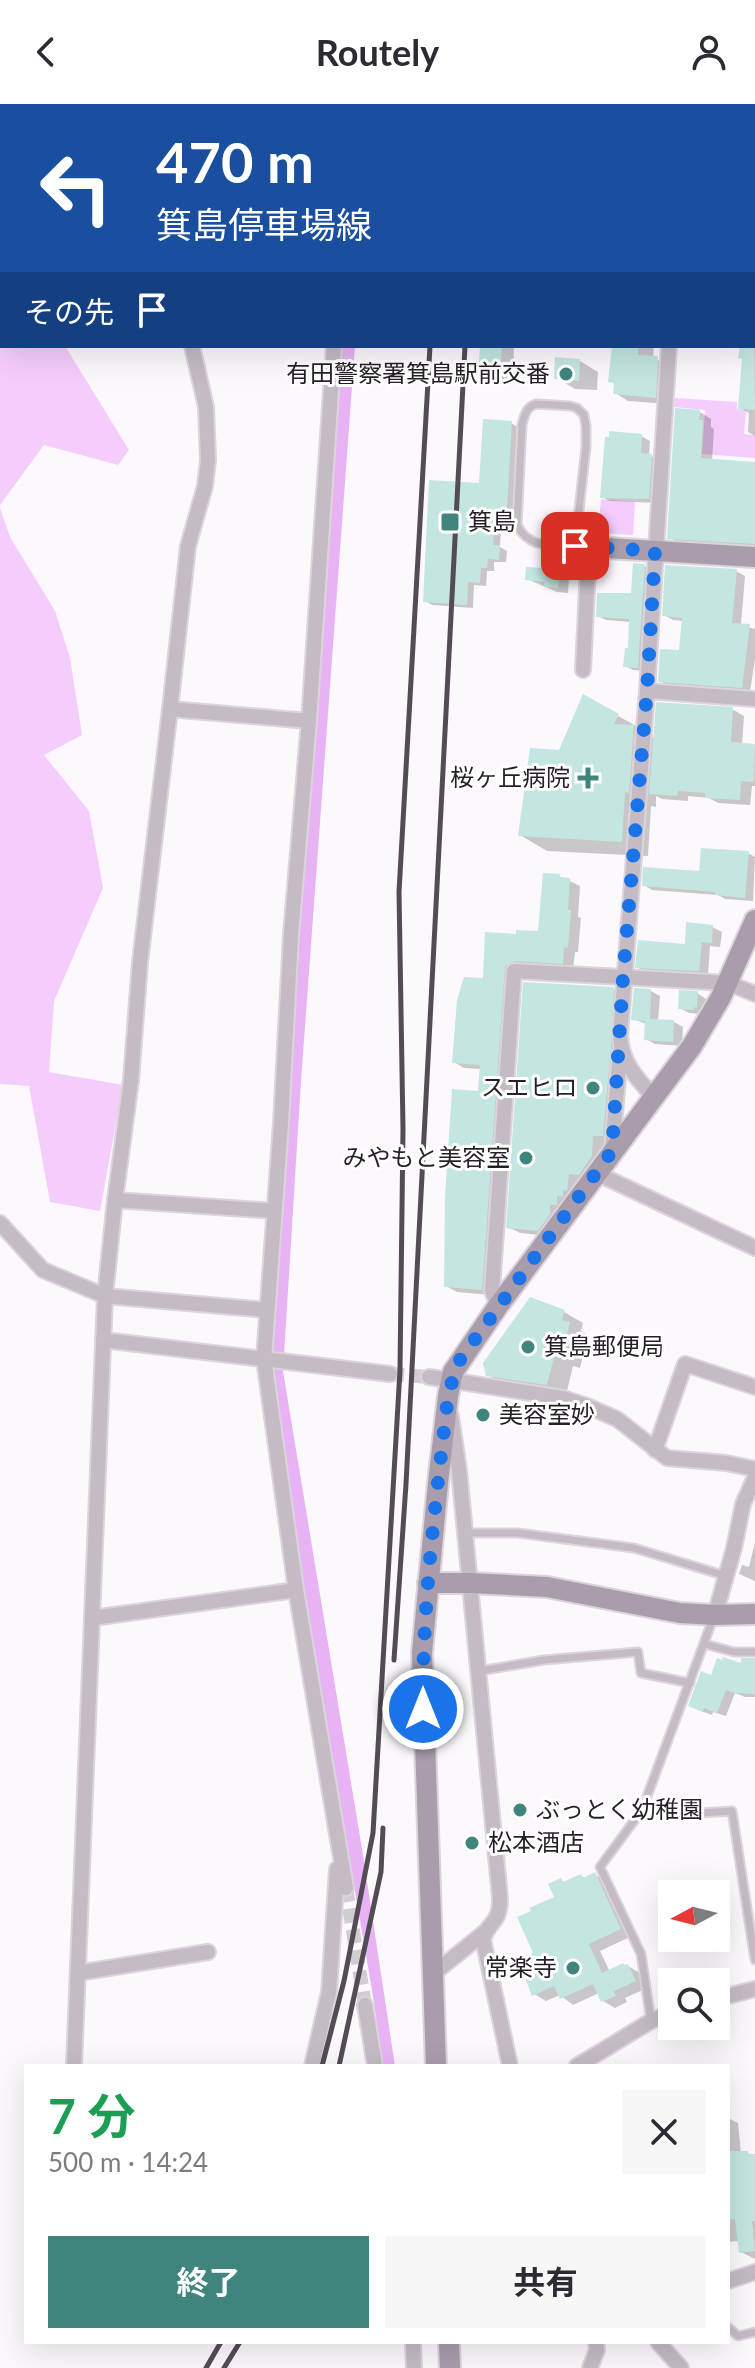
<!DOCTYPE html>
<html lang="ja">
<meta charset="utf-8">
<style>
:root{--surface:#fff;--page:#f7f7f7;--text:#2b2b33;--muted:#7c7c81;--accent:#3f857d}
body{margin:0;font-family:Lato,"Noto Sans JP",sans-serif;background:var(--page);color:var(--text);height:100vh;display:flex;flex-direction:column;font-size:30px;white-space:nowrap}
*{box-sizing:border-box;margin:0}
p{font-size:26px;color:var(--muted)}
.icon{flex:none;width:44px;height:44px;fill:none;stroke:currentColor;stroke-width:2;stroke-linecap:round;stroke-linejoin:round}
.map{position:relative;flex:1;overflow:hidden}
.side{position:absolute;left:24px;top:1960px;width:706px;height:280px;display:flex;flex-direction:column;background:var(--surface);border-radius:0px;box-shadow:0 8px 32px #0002}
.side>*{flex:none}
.banner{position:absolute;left:0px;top:0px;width:756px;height:244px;box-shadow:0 8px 32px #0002;background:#1a4fa0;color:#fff;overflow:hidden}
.needle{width:52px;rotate:263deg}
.tools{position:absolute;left:658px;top:1776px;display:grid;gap:16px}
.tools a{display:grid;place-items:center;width:72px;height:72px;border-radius:0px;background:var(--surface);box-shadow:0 8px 32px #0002;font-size:40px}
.pin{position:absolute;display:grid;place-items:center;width:68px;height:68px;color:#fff;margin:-34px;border-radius:16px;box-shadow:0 4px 12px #0006}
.me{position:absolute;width:88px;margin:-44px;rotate:0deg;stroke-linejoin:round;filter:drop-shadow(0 0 6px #0008)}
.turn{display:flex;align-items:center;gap:28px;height:168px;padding:0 24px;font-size:36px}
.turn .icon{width:104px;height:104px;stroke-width:2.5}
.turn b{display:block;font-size:56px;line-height:68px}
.then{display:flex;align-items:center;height:76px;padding:0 24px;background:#0003;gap:16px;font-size:30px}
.round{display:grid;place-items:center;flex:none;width:84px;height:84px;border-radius:0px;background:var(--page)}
.summary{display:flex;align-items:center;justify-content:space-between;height:136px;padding:0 24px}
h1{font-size:48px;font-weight:700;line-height:60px;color:#1e9e55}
.button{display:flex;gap:16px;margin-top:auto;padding:16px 24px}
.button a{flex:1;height:92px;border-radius:0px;background:var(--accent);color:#fff;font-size:32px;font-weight:700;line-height:92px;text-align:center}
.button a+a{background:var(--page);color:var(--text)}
header{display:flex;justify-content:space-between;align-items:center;height:104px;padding:0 24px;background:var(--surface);font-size:36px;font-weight:700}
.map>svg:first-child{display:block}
.green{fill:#f5cdfd}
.water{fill:#e8b3f4}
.shadow{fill:#0003}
.building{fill:#c3e6e0}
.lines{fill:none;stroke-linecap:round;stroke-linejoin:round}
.street-tunnel{stroke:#d1cdd2;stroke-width:14;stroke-dasharray:14 7;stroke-linecap:butt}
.lane-casing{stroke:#dad5db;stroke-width:11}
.street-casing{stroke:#dad5db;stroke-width:18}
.secondary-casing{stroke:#dad5db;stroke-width:24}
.lane{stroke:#c4bbc5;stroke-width:7}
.street{stroke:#c4bbc5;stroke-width:14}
.secondary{stroke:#a99dac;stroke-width:20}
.rail{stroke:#534c54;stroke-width:5}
.route{stroke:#1a73e8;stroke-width:14;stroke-dasharray:0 25.2}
.poi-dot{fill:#3f857d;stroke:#fff;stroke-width:3}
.labels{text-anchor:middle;stroke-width:6;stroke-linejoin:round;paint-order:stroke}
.poi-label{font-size:24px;fill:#261f27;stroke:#fff;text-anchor:end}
</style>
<header><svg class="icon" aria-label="back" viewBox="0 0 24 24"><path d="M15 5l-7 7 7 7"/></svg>Routely<svg class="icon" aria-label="person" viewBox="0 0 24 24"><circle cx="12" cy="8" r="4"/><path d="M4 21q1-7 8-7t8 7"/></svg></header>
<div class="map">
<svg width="755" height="2264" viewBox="0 0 755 2264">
<rect width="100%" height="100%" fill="#fcf8fd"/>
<g class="green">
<path d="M0 159 2 160V242H65L129 346 118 361 44 341 0 401Z"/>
<path d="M675 294 737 298V305L746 306 744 330 755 331V354L702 350 705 306 674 303Z"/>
<path d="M601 395 635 398 633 431 598 429Z"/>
<path d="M0 404 10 433 55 507 70 554 82 631 44 651 89 707 103 784 54 897 49 968 123 981 100 1107 50 1098 29 982 0 980Z"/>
</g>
<path class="water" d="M342 242H355L301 977 283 1267 363 1751 395 1962H383L372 1886 300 1469 272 1280 280 1090Z"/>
<g class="shadow">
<rect x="528" y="0" width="210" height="2"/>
<path d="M754 56H755V332L748 328 749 309 740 304 744 255 741 242H754Z"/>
<path d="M482 242H514L513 278 493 277 480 270Z"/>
<path d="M613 242H654L653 254 671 262 668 300 628 297 615 289Z"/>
<path d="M580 257 598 268 597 286 575 285 556 274Z"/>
<path d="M700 308 711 315V323L714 325 712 357 755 360V445L681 440 669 433Z"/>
<path d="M511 319 518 323 513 409 502 408 500 443 507 447 506 458H494V467H487L486 482 474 481 473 504 432 501 425 497Z"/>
<path d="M641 332 650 337 649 351 660 356 657 399 610 397 602 393Z"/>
<path d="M644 462 652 466 646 567 633 566 625 562 630 546 631 518 606 516 598 512 632 492Z"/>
<path d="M559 467 569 473 568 489 557 488 527 475Z"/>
<path d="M736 467 745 472 741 521 755 525V555L750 588 668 582 660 577 681 548 684 517 673 516 664 511Z"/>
<path d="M584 593 645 627 644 629 655 635 732 605 744 612 742 641 755 642V682H752L750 701 718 699 709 694 688 692V697L662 695 656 692V703L651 702 648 752 547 747 520 731Z"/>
<path d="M748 749 755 753 753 797 725 795 718 791 652 786 644 781 701 769Z"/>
<path d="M559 772 580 782 578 813 581 814 578 848H575L573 865 515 868 492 1191 457 1188 446 1182 480 989 482 965 464 964 454 958 485 876 518 832 540 829Z"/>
<path d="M712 823 722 828 720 843 710 842 708 871 646 868 637 863 686 842Z"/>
<path d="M613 885 624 891 614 1038 604 1037 603 1058 590 1076H580L578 1092 550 1132 520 1129 508 1123Z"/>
<path d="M651 887 660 892 658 917 674 918 683 923 682 942 655 940 646 935 647 920 633 915Z"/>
<path d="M697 889 706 895V908L703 910 689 909 680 904Z"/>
<path d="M564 1208 583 1219 581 1227 588 1231 580 1264 573 1262 566 1291 507 1282 488 1271Z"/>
<path d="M755 1438V1477L739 1470 742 1461 749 1463Z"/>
<path d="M755 1556V1593H745L735 1589 726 1612 713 1608 712 1611 698 1606 712 1573Z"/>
<path d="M595 1771 607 1778 632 1832 600 1847 610 1868 628 1862 640 1869 647 1884 625 1894 627 1898 615 1904 603 1897 599 1889 573 1901 560 1891 546 1897 534 1890 536 1850 557 1794 561 1776 566 1779 581 1772 586 1775Z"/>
<path d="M728 2014 738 2019 741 2049H747L755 2052V2155L741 2148 739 2137 728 2138Z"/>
</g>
<g class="building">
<path d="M754 222 755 306 738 305 742 255 738 254 740 242H754Z"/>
<path d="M480 242H502L500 272 478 271Z"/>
<path d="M612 242H638V251L658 252 656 294 613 290 614 279 608 278Z"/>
<path d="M555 253 580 255 579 277 554 275Z"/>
<path d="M675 304 700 306 699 316H703L701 354 755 358V440L667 435Z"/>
<path d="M483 315 512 317 507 406 495 405 493 441H500L499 456 488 455 487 464H481L480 479 468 478 467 501 423 498 429 376 479 379Z"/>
<path d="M609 327 642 330 641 349 652 350 649 395 600 394 605 333H609Z"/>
<path d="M633 459 645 460 638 564 623 563 625 544H628L629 515 596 513 597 489H631Z"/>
<path d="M665 461 737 465 732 519 750 520 742 584 658 578 660 545 679 546 682 514 662 512Z"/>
<path d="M526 463 560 465 558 484 544 483 545 478 525 476Z"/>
<path d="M583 590 619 610 614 620 634 621 629 689 625 688 622 738 518 732 530 644 559 646Z"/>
<path d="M656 598 733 603 731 638 755 640 754 678 741 677 740 696 705 694V689L678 687 677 692 649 690Z"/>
<path d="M701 744 749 747 745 794 715 791V788L642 782 643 763 699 767Z"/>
<path d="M543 769 560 770 559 773 570 774 568 806H571L568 844 564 843 563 860 515 857 505 862 482 1186 444 1183 445 1093 452 985 478 987 480 961 452 959 457 896 464 873 483 874 485 828 516 830V826L538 827Z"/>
<path d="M686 818 713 821 712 839 702 838 699 867 635 864 638 836 685 840Z"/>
<path d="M523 878 614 883 611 944 603 1032H593L592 1052 579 1071 569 1070 567 1087 563 1086V1093L557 1092V1101H550V1110L538 1127 506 1124Z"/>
<path d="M634 884 651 885 650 915 674 916 673 938 644 936 645 917 631 916Z"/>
<path d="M679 886 698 887 697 904 694 903V906L678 905Z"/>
<path d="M530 1193 565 1206 562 1216 570 1218 561 1254 554 1253 547 1281 486 1272 483 1259Z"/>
<path d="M723 1553 741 1559V1554H755V1590L735 1589 726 1586 717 1609 704 1604 703 1608 688 1602 701 1567 711 1571 717 1554 722 1556Z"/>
<path d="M595 1768 621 1825 589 1840 602 1869 623 1859 624 1861 628 1860 636 1877 614 1887 616 1892 601 1898 593 1880 560 1895 554 1882 532 1892 518 1856 533 1849 517 1813 531 1807 529 1804 554 1793 548 1780 561 1774 563 1778 581 1770 583 1774Z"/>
<path d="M728 2047H748V2050H755V2117H752L755 2147 739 2149 735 2115 728 2116Z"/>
</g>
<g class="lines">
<g class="street-tunnel">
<path d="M390 1270 429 1273"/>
<path d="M346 1784 365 1901"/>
</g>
<defs>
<g id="lane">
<path d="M754 36H755"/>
<path d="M536 300 570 302 577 304 584 311 586 322V343L575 442C551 440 530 446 517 421L522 320C525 311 526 303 536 300Z"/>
<path d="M466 1429H518L634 1444 726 1472"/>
<path d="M705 1540 734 1548H755"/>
<path d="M479 1567 544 1556 638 1548 641 1569 690 1579"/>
<path d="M642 1706 670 1711 732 1707 755 1856"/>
<path d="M651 1917 641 1850 600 1763 642 1706 714 1512"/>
<path d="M728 2223 738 2232 755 2228"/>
</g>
<g id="street">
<path d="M76 0 79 2"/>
<path d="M350 2V0"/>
<path d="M513 2V0"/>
<path d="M754 113H755"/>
<path d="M192 242 206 303 208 356 205 382 188 442 170 605 309 617"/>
<path d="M334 242 309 617 291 831 281 1019 264 1255 296 1486 346 1784"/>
<path d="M583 566 589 443"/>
<path d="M647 587 755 595"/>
<path d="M170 605 140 858 131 976 115 1096 275 1107"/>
<path d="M653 992C636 974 621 957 620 931L647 587 669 242"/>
<path d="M612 1047 620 948"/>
<path d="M596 1069 755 1144"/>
<path d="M115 1096 105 1192 267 1206"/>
<path d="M0 1119 43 1166 105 1192 74 1962"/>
<path d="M498 1202 492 1186 514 867 728 879 755 890"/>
<path d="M103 1236 390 1270"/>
<path d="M429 1273 563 1294 587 1302 617 1315 667 1354 726 1359 755 1365"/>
<path d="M451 1312 459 1366 500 1794C500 1821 489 1816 483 1835L510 1962"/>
<path d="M655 1346 685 1260 755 1283"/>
<path d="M715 1511 734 1444 743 1400 755 1373"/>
<path d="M92 1514 296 1486"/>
<path d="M78 1869 208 1848"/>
<path d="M433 1870 485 1828"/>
<path d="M716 1895 755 1885"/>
<path d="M365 1901 375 1962"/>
<path d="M312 1962 329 1888 337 1765"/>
<path d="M577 1962 651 1917 672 1908"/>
<path d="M728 2177 755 2168"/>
<path d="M413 2238 414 2264"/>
<path d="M658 2238 681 2264"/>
<path d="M590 2264 597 2246 596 2238"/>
</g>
<g id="secondary">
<path d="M575 442 755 453"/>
<path d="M428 1479H471L547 1483 680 1509 715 1511 755 1510"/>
<path d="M436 1962 422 1549 438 1379 448 1292 453 1268 498 1202 692 942 721 893 755 816"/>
<path d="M449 2238 450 2264"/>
</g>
</defs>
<use href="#lane" class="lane-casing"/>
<use href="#street" class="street-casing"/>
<use href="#secondary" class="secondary-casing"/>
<use href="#lane" class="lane"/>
<use href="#street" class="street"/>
<use href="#secondary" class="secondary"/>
<g class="rail">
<path d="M446 2V0"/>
<path d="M480 2V0"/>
<path d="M394 1556 406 1380 465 242"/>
<path d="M322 1962 344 1877 373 1729 400 1266 403 1025 399 788 430 242"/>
<path d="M339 1962 381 1768 383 1724"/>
<path d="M206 2264 221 2238"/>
<path d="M224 2264 240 2238"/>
</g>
</g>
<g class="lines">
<path class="route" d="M423 1605C422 1500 436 1396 448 1292L457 1260 612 1047 623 873 647 587 655 447 575 442"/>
</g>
<g class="poi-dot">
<circle cx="566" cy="270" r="8"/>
<rect x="440" y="408" width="20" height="20" rx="4"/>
<path d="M584 662h8v8h8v8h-8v8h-8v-8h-8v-8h8z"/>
<circle cx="593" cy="984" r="8"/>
<circle cx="526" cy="1054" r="8"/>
<circle cx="528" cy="1243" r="8"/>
<circle cx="483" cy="1311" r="8"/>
<circle cx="520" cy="1706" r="8"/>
<circle cx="472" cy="1739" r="8"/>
<circle cx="573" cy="1864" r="8"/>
</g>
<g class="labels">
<g class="poi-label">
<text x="550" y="278">有田警察署箕島駅前交番</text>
<text x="468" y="426" text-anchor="start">箕島</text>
<text x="570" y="682">桜ヶ丘病院</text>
<text x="577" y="992">スエヒロ</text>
<text x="510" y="1062">みやもと美容室</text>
<text x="544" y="1251" text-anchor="start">箕島郵便局</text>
<text x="499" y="1319" text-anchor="start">美容室妙</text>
<text x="536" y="1714" text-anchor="start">ぶっとく幼稚園</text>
<text x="488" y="1747" text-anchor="start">松本酒店</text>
<text x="557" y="1872">常楽寺</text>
</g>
</g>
</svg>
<div class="tools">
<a><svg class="needle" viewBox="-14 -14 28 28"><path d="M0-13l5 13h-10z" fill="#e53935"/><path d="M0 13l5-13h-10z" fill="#7c7c81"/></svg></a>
<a><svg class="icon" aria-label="search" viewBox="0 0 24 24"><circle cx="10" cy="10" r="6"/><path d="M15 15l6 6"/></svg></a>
</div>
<div class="pin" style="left:575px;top:442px;background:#d93025"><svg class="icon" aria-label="arrive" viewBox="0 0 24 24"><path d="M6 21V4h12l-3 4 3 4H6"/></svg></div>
<svg class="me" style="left:423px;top:1605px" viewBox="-20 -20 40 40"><circle r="17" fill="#1a73e8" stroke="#fff" stroke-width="3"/><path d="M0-11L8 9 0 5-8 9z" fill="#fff"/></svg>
<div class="banner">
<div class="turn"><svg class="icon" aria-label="left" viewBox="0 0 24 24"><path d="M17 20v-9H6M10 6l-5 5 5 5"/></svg><div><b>470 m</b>箕島停車場線</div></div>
<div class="then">その先<svg class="icon" aria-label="arrive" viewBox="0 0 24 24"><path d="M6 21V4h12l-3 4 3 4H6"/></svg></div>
</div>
<section class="side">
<div class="summary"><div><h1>7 分</h1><p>500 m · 14:24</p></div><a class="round"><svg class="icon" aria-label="close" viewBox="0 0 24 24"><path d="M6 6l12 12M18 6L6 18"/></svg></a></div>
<div class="button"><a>終了</a><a>共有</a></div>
</section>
</div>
